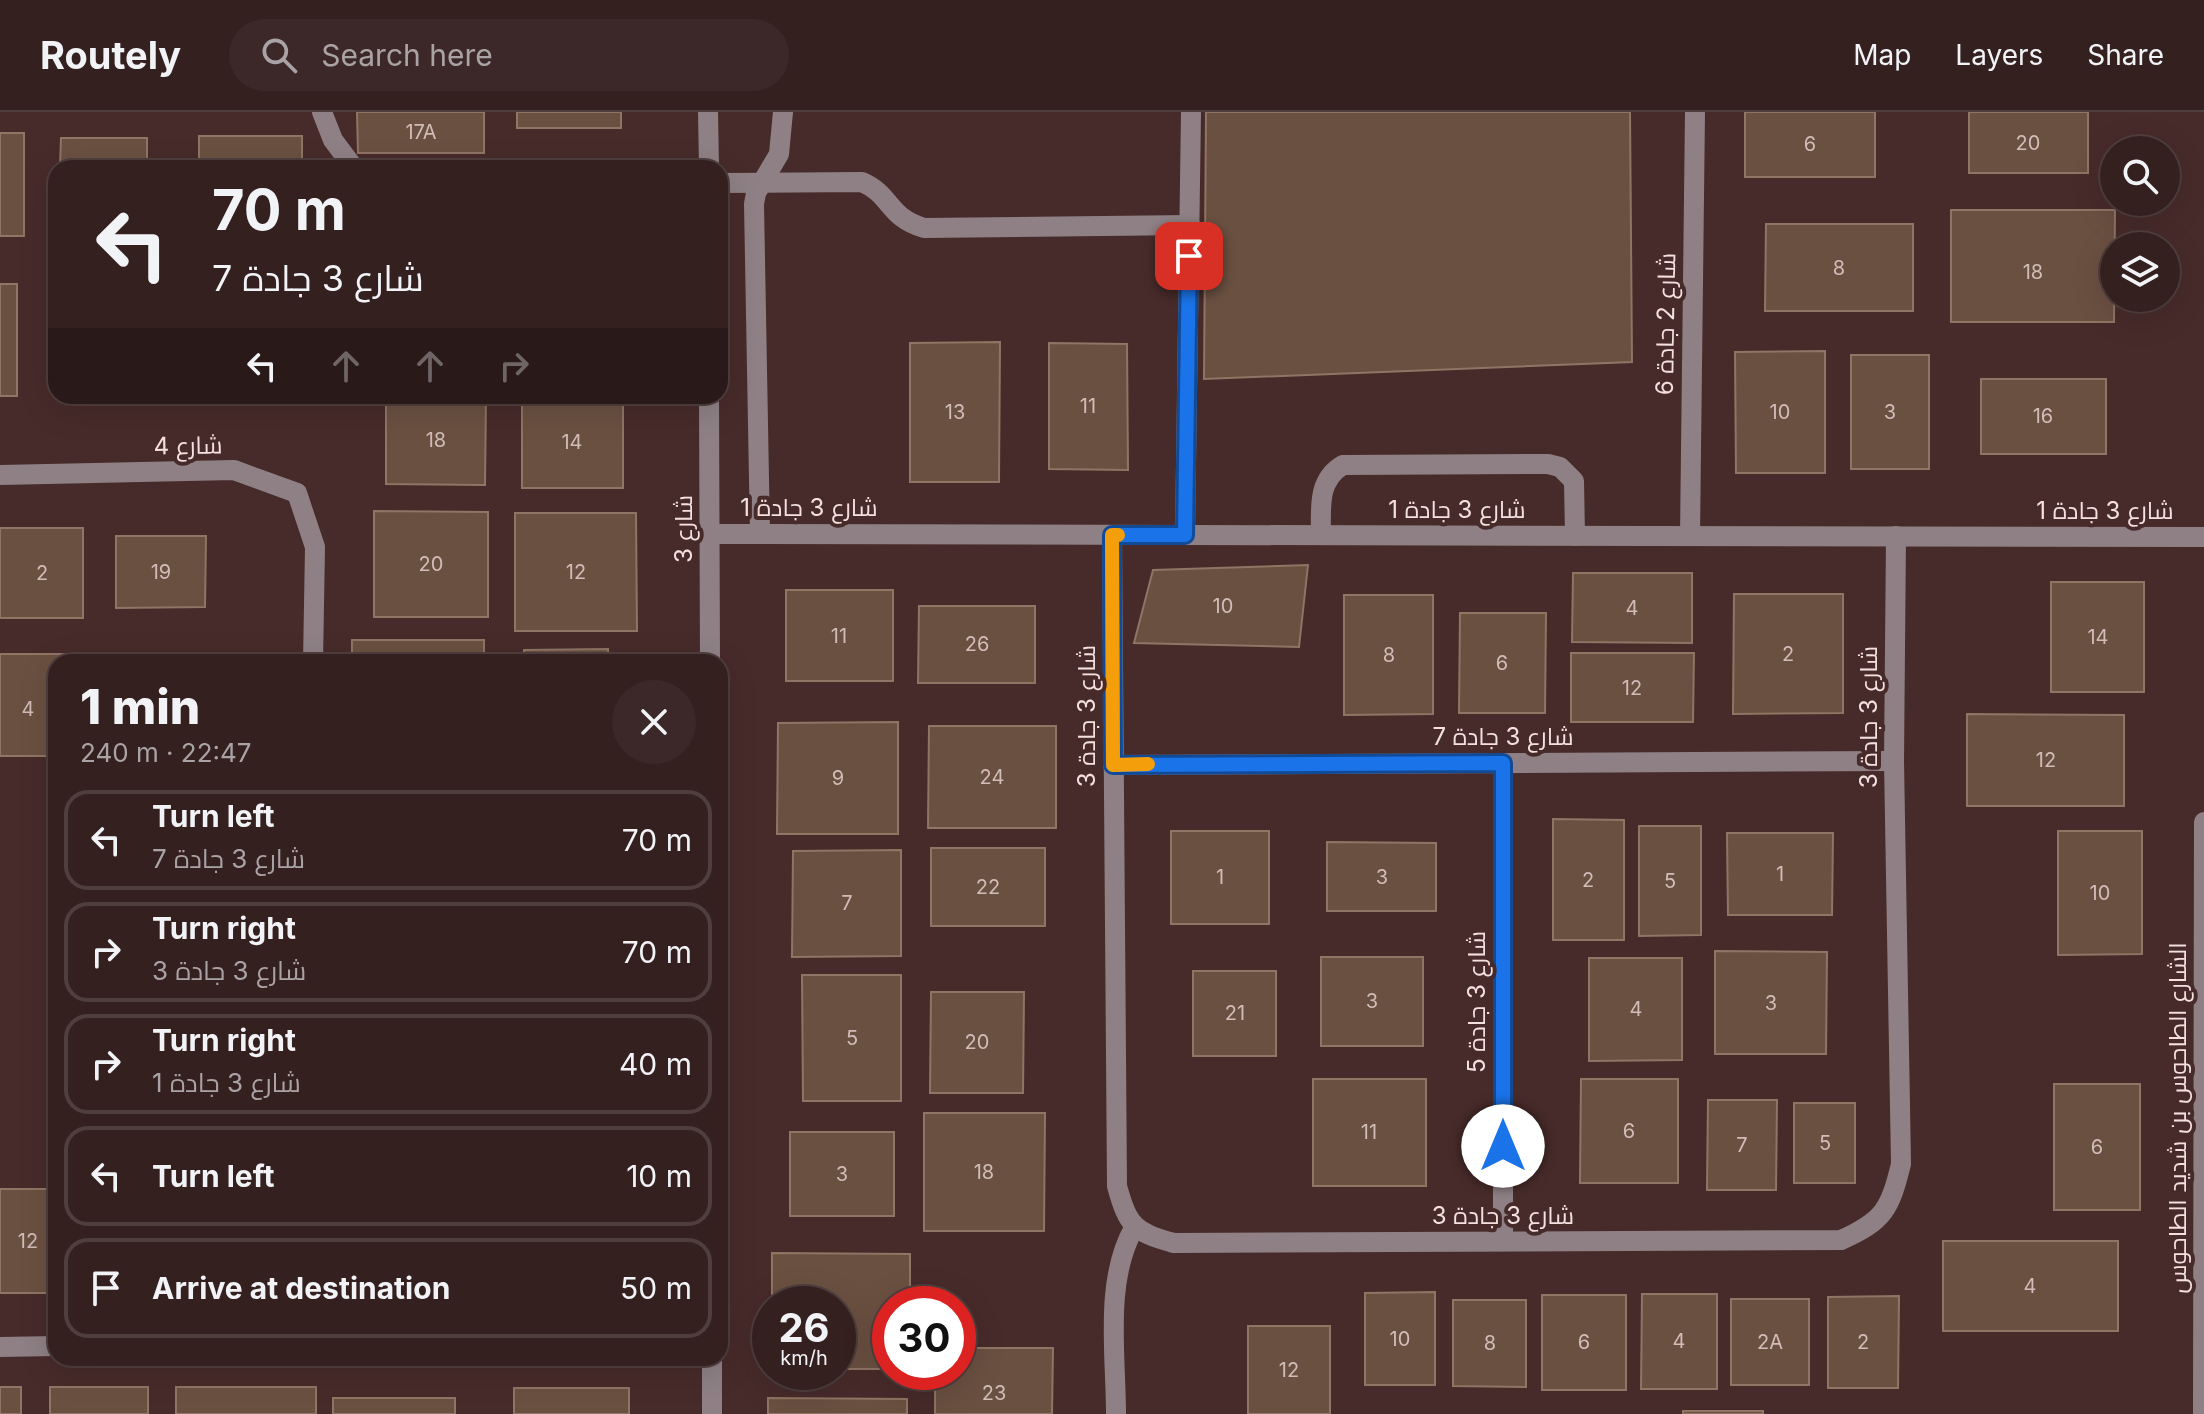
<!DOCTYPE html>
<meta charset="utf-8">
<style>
:root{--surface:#352020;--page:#3d2829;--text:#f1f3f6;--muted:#aaa3a5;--line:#4f3e3e}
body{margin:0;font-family:Inter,Cairo,sans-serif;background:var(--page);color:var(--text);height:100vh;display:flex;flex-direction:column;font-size:30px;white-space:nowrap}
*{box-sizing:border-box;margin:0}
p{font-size:26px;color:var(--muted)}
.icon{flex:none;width:44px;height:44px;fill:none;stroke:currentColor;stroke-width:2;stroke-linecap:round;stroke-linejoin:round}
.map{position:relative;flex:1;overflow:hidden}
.side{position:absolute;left:48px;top:542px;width:680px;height:712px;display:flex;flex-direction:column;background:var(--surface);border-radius:24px;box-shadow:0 8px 32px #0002,0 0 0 2px var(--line)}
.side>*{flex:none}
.guide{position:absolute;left:48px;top:48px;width:680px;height:244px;border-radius:24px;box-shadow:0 8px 32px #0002,0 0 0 2px var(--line);background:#352020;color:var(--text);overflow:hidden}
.fabs{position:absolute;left:2100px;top:24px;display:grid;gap:16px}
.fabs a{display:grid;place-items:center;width:80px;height:80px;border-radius:50%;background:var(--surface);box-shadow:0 8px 32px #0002,0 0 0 2px var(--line);font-size:40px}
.speed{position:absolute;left:752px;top:1174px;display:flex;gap:16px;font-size:40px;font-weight:700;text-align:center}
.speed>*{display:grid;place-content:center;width:104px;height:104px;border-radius:50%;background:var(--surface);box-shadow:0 8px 32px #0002,0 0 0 2px var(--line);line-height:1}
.speed small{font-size:20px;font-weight:400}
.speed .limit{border:12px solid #d22;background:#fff;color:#111}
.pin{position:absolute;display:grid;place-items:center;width:68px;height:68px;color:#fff;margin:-34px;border-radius:16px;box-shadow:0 4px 12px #0006}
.me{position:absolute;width:88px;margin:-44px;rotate:0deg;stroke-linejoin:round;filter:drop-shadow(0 0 6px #0008)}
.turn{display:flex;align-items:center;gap:28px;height:168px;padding:0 32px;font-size:36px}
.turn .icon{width:104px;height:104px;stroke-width:2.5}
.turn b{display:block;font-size:56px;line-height:68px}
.lanes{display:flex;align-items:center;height:76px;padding:0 32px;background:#0003;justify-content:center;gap:40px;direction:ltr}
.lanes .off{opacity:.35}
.round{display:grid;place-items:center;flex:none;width:84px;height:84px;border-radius:42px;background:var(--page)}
.head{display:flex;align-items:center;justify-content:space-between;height:136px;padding:0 32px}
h1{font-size:48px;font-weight:800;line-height:60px}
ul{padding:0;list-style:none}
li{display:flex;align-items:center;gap:24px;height:100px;margin:0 16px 12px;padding:0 16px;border:4px solid var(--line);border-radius:24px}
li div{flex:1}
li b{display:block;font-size:30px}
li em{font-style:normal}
header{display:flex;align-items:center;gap:48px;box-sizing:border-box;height:112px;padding:0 40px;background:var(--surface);border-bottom:2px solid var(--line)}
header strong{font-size:38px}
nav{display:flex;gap:44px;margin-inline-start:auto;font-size:28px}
.search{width:560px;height:72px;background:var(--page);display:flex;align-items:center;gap:20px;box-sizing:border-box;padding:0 28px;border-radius:44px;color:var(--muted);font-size:30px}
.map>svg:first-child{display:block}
.building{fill:#6a5041;stroke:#907464;stroke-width:2}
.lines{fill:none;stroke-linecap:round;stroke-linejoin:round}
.minor{stroke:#8e8085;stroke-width:20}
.route-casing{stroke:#114b97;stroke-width:20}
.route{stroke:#1a73e8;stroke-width:14}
.slow{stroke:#f59e0b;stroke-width:14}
.labels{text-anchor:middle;stroke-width:8;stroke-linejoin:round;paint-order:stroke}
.number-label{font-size:20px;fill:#d1bcb8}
.street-label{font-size:24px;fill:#f3e0df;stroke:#472b2a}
</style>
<header>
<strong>Routely</strong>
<div class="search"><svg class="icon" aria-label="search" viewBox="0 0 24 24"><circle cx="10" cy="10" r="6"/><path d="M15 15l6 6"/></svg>Search here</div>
<nav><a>Map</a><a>Layers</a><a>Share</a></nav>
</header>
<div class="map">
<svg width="2204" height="1302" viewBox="0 0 2204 1302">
<rect width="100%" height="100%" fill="#472b2a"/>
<g class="building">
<path d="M357 0H484V41H358Z"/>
<rect x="517" y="0" width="104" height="16"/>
<path d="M1206 0H1630L1632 250 1204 267Z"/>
<rect x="1745" y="0" width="130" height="65"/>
<rect x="1969" y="0" width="119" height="61"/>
<rect x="0" y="21" width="24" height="103"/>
<rect x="199" y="24" width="103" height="32"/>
<path d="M61 26H147V56H60Z"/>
<path d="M1951 98H2115L2114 210H1951Z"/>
<path d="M1766 112H1913V199H1765Z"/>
<rect x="0" y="172" width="17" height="112"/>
<path d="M1000 230 999 370H910V231Z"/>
<path d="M1049 231 1127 232 1128 358 1049 357Z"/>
<path d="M1825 239V361H1736L1735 240Z"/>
<rect x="1851" y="243" width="78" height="114"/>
<rect x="1981" y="267" width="125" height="75"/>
<path d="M386 284H486L485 373 386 372Z"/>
<rect x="522" y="284" width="101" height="92"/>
<path d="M374 399 488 400V505H374Z"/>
<path d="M515 401H636L637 519H515Z"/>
<rect x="0" y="416" width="83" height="90"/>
<path d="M116 424H206L205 495 116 496Z"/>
<path d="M1308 453 1299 535 1134 531 1153 458Z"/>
<path d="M1573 461H1692V531L1572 530Z"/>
<rect x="2051" y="470" width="93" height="110"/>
<rect x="786" y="478" width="107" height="91"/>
<path d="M1734 482H1843V601L1733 602Z"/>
<path d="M1344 483H1433V602L1344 603Z"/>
<path d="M919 494H1035V571H918Z"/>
<path d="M1460 501H1546L1545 601H1459Z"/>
<rect x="352" y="528" width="132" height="22"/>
<path d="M608 537V550H524V538Z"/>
<path d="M1571 541H1694L1693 610H1571Z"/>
<path d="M0 542H83V550H56V644H0Z"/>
<path d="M1967 602 2124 603V694H1967Z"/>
<path d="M898 610V722H777L778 611Z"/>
<path d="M929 614H1056V716H928Z"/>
<path d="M1553 707 1624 708V828H1553Z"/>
<path d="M1639 714H1701V823L1639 824Z"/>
<rect x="1171" y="719" width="98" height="93"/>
<path d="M2058 719H2142V842L2058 843Z"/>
<path d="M1727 721H1833L1832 803H1728Z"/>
<path d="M1327 730 1436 731V799H1327Z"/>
<rect x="931" y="736" width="114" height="78"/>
<path d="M901 738V844L792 845 793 739Z"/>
<path d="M1715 839 1827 840 1826 942H1715Z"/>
<rect x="1321" y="845" width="102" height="89"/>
<path d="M1589 846H1682V948L1589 949Z"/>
<rect x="1193" y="859" width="83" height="85"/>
<path d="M802 863H901V989H803Z"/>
<path d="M931 880H1024L1023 981H930Z"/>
<rect x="1313" y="967" width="113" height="107"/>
<path d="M1581 967H1678V1071H1580Z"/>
<rect x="2054" y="972" width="86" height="126"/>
<path d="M1708 988H1777L1776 1078H1707Z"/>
<rect x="1794" y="991" width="61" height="80"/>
<path d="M924 1001H1045L1044 1119H924Z"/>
<rect x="790" y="1020" width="104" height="84"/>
<rect x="0" y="1077" width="56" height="104"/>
<rect x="1943" y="1129" width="175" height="90"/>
<path d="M772 1141 910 1142V1192H890V1257H838V1192H772Z"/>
<path d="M1435 1180V1273H1365V1181Z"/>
<path d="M1642 1182H1717V1277H1641Z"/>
<rect x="1542" y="1183" width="84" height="95"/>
<path d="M1899 1184 1898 1276H1828V1185Z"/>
<rect x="1731" y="1187" width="78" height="86"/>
<path d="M1453 1188H1526V1275L1453 1274Z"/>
<rect x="1248" y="1214" width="82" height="88"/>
<path d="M958 1236H1053L1052 1302H935V1260H958Z"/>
<rect x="0" y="1275" width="21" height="27"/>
<rect x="50" y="1275" width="98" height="27"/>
<rect x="176" y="1275" width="140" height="27"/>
<rect x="514" y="1276" width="115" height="26"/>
<rect x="333" y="1286" width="122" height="16"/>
<path d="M768 1286 907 1287V1302H768Z"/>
<rect x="1683" y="1299" width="80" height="3"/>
</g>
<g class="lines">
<g class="minor">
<path d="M322 0 333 28 354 56"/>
<path d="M708 0 709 56"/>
<path d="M720 71 862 70C892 83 887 105 924 116L1190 113"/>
<path d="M709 284 710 550"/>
<path d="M0 363 234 358 297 381 315 435 313 550"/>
<path d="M710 422 2204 425"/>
<path d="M760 422 754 92 756 81 779 42 783 0"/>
<path d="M1112 423 1117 1074C1128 1114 1134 1120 1174 1131L1841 1128C1884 1109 1890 1097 1901 1052L1894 649 1896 424"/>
<path d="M1185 423 1191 0"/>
<path d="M1321 423C1321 397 1317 368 1343 353L1548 352 1560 355 1574 369 1575 424"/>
<path d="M1690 424 1695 0"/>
<path d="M1113 653 1894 649"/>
<path d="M1503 1129V651"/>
<path d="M0 1235 56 1234"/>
<path d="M712 1246V1302"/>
<path d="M1116 1302C1116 1242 1104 1169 1134 1116"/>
<path d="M2203 1302 2204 710"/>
</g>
</g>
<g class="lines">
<defs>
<path id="route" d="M1189 144 1185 423H1112L1113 653 1503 651V1034"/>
</defs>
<use href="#route" class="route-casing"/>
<use href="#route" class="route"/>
<path class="slow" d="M1118 423H1112L1113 653 1148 652"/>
</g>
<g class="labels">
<g class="number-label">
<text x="421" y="27">17A</text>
<text x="2028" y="38">20</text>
<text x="1810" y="39">6</text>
<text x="1839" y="163">8</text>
<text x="2033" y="167">18</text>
<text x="1088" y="301">11</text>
<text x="955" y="307">13</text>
<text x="1780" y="307">10</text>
<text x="1890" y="307">3</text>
<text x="2043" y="311">16</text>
<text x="436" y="335">18</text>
<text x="572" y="337">14</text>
<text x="431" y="459">20</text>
<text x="161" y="467">19</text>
<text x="576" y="467">12</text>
<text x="42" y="468">2</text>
<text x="1223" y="501">10</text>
<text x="1632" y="503">4</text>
<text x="839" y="531">11</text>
<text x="2098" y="532">14</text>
<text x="977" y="539">26</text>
<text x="1788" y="549">2</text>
<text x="1389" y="550">8</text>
<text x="1502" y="558">6</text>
<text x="1632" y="583">12</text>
<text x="28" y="604">4</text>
<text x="2046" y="655">12</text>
<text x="992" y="672">24</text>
<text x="838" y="673">9</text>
<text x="1780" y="769">1</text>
<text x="1220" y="772">1</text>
<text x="1382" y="772">3</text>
<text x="1588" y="775">2</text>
<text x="1670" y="776">5</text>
<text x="988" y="782">22</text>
<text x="2100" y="788">10</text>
<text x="847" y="798">7</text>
<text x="1372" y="896">3</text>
<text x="1771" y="898">3</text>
<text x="1636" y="904">4</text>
<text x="1235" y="908">21</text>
<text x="852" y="933">5</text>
<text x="977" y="937">20</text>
<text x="1629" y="1026">6</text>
<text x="1369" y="1027">11</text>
<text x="1825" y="1038">5</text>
<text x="1742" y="1040">7</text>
<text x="2097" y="1042">6</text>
<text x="984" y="1067">18</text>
<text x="842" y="1069">3</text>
<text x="28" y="1136">12</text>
<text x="2030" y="1181">4</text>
<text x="1400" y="1234">10</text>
<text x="1679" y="1236">4</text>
<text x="1584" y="1237">6</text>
<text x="1770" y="1237">2A</text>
<text x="1863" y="1237">2</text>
<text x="1490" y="1238">8</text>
<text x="1289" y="1265">12</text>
<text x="994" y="1288">23</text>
</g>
<g class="street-label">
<text transform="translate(1666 212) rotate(-89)" y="8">شارع 2 جادة 6</text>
<text transform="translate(188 334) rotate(-1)" y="8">شارع 4</text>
<text x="809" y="404">شارع 3 جادة 1</text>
<text x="1457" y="406">شارع 3 جادة 1</text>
<text x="2105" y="407">شارع 3 جادة 1</text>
<text transform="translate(684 417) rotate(-90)" y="8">شارع 3</text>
<text transform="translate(1087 604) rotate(-90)" y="8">شارع 3 جادة 3</text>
<text transform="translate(1869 605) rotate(-90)" y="8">شارع 3 جادة 3</text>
<text x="1503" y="633">شارع 3 جادة 7</text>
<text transform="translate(1477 890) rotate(-90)" y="8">شارع 3 جادة 5</text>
<text transform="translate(2178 1006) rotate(-90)" y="8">الشارع الطاحوس بن شديد الطاحوس</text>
<text x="1503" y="1112">شارع 3 جادة 3</text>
</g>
</g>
</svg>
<div class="fabs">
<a><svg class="icon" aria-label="search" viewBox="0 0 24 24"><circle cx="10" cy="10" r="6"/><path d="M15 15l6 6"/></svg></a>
<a><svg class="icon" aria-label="layers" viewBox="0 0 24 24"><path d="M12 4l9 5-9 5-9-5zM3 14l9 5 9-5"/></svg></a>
</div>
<div class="speed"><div>26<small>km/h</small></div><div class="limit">30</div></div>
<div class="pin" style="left:1189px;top:144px;background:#d93025"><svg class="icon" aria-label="arrive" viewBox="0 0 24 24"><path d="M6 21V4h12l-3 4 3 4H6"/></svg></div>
<svg class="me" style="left:1503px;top:1034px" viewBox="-20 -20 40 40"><circle r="19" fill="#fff"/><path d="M0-13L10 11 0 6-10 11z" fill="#1a73e8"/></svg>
<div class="guide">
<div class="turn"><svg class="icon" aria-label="left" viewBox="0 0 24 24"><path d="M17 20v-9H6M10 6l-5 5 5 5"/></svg><div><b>70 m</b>شارع 3 جادة 7</div></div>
<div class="lanes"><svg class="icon" aria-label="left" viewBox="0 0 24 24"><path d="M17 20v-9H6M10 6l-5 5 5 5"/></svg><svg class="icon off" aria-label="ahead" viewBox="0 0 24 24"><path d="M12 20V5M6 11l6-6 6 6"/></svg><svg class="icon off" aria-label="ahead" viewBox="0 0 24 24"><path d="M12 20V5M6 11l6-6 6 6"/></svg><svg class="icon off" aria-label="right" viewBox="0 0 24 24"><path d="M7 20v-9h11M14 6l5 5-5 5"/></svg></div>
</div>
<section class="side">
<div class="head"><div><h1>1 min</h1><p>240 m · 22:47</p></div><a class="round"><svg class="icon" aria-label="close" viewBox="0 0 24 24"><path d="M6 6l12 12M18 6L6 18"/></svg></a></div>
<ul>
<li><svg class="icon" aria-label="left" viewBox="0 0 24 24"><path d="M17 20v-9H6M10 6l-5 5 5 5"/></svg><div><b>Turn left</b><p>شارع 3 جادة 7</p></div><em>70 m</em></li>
<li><svg class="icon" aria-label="right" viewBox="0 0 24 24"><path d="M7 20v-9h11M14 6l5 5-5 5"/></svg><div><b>Turn right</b><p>شارع 3 جادة 3</p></div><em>70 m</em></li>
<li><svg class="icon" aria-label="right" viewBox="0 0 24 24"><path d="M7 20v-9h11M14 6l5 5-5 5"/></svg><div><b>Turn right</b><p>شارع 3 جادة 1</p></div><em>40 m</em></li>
<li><svg class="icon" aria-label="left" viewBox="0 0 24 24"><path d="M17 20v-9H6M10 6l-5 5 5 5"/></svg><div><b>Turn left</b></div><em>10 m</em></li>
<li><svg class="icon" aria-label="arrive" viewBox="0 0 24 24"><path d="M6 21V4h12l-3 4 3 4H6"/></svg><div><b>Arrive at destination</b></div><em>50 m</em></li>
</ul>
</section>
</div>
